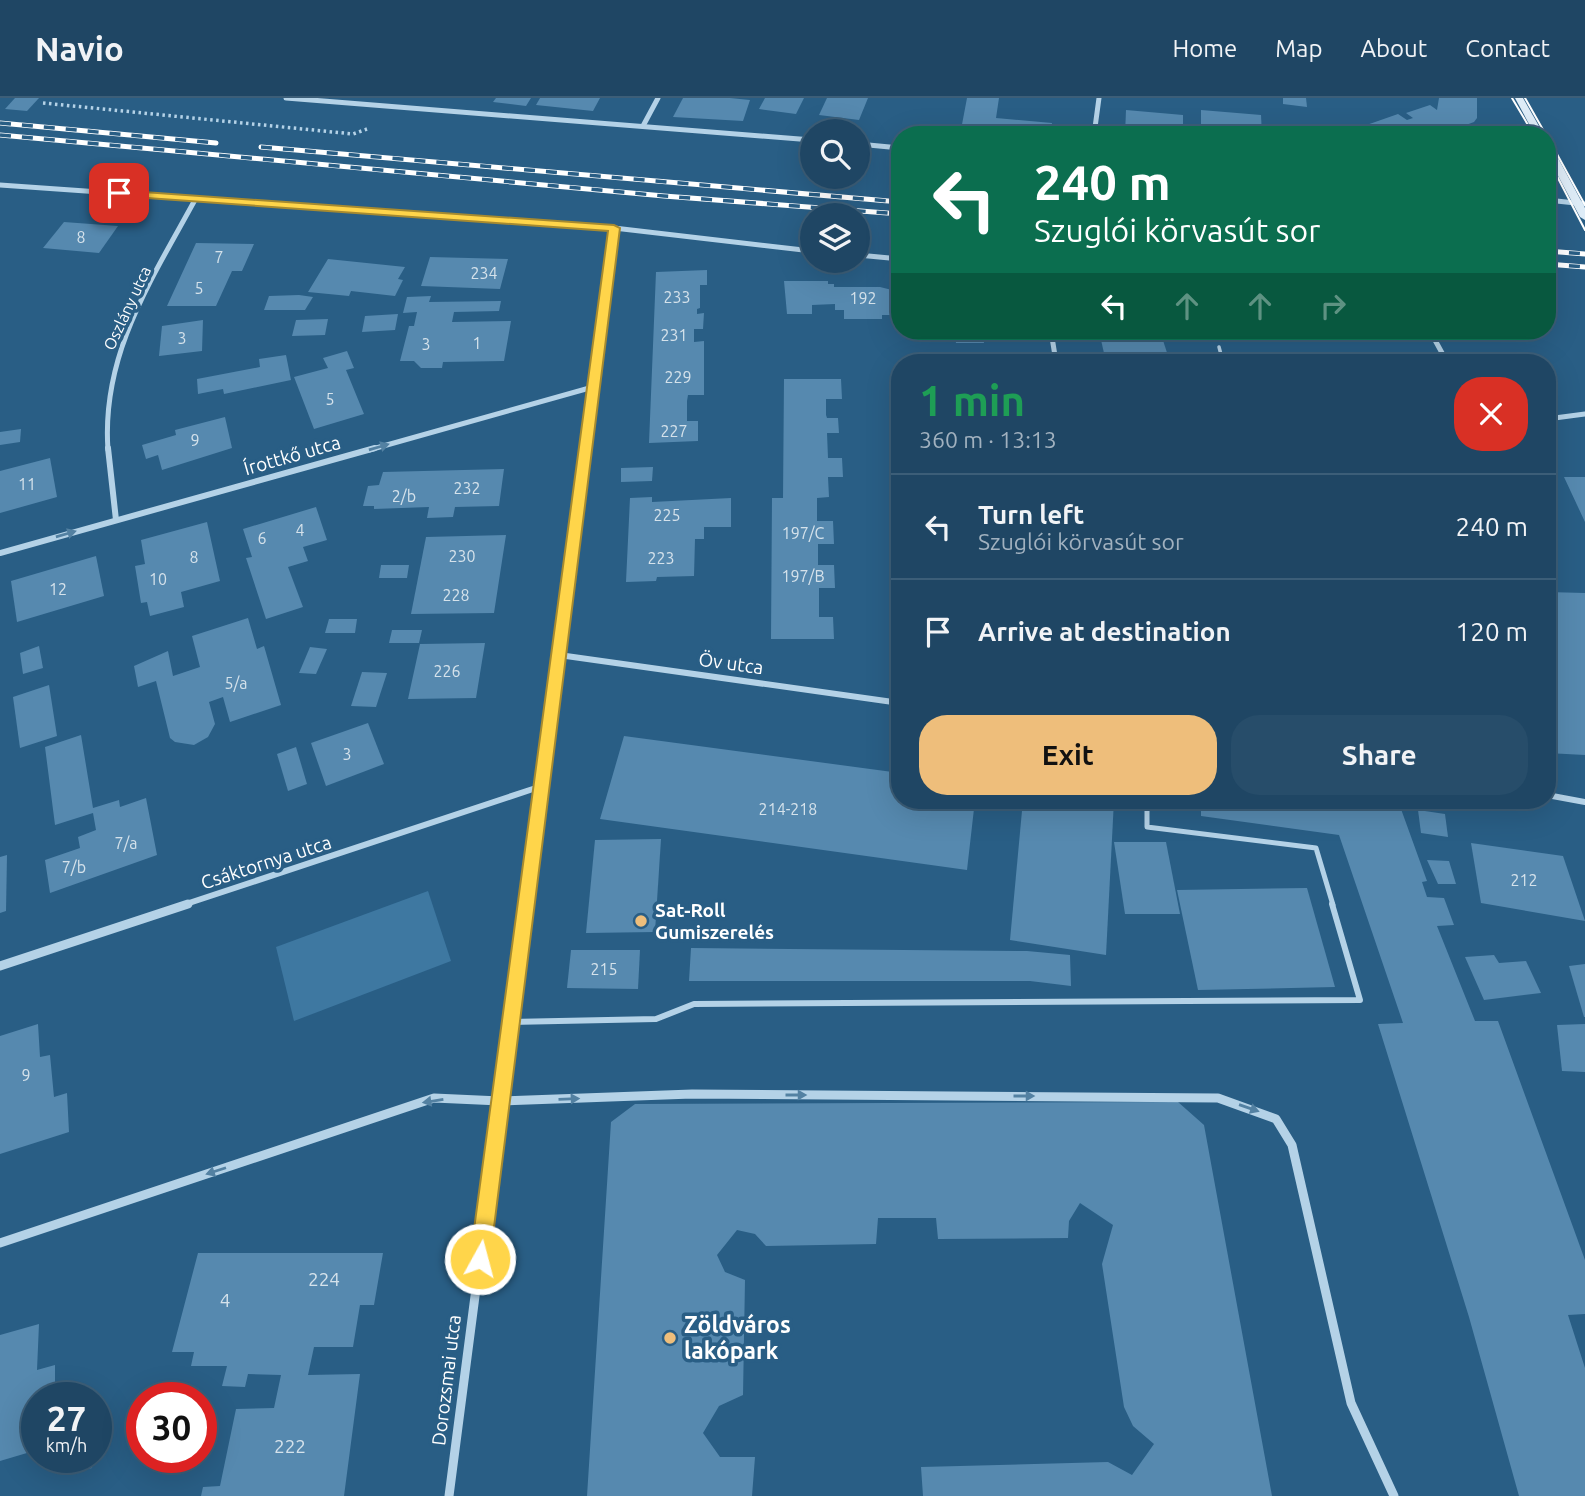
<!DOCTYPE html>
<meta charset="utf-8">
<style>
:root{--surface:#1f4664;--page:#274d6a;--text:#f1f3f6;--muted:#a1b1bf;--line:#3c5e78;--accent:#eebe7b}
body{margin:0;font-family:Ubuntu,sans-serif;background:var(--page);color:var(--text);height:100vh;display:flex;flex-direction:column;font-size:26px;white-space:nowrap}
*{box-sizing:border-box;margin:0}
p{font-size:23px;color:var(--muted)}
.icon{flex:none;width:38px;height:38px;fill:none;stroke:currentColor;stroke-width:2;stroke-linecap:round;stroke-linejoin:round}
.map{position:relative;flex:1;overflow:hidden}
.panel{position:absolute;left:891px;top:256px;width:665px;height:455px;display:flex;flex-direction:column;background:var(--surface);border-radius:28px;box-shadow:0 7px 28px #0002,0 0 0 2px var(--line)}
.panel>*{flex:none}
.banner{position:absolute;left:891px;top:28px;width:665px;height:214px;border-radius:28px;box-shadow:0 7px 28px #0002,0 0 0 2px var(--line);background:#0b6e4f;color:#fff;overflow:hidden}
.fabs{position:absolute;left:800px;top:21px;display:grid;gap:14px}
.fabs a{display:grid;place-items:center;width:70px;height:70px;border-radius:50%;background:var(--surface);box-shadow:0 7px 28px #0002,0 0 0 2px var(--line);font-size:35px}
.speed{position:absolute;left:21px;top:1284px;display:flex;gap:14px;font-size:35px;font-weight:700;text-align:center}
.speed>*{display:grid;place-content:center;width:91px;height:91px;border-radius:50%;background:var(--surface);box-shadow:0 7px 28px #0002,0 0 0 2px var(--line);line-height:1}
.speed small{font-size:18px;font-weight:400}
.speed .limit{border:10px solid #d22;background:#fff;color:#111}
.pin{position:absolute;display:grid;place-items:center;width:60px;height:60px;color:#fff;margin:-30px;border-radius:14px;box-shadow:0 4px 10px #0006}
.me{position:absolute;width:77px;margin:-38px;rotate:7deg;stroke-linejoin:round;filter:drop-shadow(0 0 5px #0008)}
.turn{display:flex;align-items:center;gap:24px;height:147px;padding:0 28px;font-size:32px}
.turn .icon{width:91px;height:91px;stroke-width:2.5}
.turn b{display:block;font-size:49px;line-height:60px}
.lanes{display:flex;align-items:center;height:66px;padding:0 28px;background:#0003;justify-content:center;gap:35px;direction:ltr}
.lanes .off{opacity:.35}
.round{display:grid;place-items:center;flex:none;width:74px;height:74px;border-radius:28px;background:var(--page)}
.overview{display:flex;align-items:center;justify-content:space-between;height:119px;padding:0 28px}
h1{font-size:42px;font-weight:600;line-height:52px;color:#1e9e55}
.cta{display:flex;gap:14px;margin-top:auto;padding:14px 28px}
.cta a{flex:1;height:80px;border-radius:28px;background:var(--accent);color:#111;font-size:28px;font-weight:600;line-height:80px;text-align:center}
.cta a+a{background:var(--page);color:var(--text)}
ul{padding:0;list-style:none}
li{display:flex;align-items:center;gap:21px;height:105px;padding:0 28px;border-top:2px solid var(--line)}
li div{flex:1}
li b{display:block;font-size:26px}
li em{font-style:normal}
header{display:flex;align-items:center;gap:42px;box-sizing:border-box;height:98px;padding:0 35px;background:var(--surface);border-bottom:2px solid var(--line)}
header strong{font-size:33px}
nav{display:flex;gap:38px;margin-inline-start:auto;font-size:24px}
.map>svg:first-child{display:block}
.green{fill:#3e78a1}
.building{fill:#5689af}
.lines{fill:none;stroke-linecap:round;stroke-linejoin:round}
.path{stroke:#b4d2e7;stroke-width:3.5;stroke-dasharray:2.5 3.5;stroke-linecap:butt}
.lane-far2{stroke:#b4d2e7;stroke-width:3.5}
.lane-far1{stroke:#b4d2e7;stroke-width:5}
.lane{stroke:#b4d2e7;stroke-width:6}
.street-far2{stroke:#b4d2e7;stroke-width:5}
.street-far1{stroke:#b4d2e7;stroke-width:6}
.street{stroke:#b4d2e7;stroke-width:9}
.secondary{fill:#deecf7;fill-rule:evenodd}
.tram{stroke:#fff;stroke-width:2}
.rail-casing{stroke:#fff;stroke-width:5}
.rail{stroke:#295e85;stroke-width:3.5;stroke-dasharray:11;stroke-linecap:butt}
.oneway{fill:#5381a2}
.route{fill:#ffd54a;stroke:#a68a30;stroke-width:2}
.poi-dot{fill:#eebe7b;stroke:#295e85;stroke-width:2.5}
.labels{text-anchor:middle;stroke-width:7;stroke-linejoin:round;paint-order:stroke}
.number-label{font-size:16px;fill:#d5e2eb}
.far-street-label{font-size:16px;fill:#fff;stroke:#295e85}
.street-label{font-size:19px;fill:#fff;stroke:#295e85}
.poi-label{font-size:19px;font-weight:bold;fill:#fff;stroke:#295e85;text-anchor:start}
.near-number-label{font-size:19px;fill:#d5e2eb}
.near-poi-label{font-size:23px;font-weight:bold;fill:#fff;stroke:#295e85;text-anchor:start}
</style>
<header>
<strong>Navio</strong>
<nav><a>Home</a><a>Map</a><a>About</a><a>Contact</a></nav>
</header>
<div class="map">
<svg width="1585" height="1398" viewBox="0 0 1585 1398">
<rect width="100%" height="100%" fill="#295e85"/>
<path class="green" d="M428 793 451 863 294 923 276 849Z"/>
<g class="building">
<path d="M15 0H39L27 13 5 11Z"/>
<path d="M496 0H531L526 8 493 4Z"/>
<path d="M540 0H600L593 13 536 7Z"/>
<path d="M683 0H730L750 2 743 23 673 19Z"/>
<path d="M765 0H804L796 16 759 11Z"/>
<path d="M827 0H868L859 22 819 17Z"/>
<path d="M967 0H999L996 20 1052 25 1051 37H960Z"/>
<path d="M1283 0H1306L1307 9 1283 6Z"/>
<path d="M1439 0H1477V20L1474 24 1439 37H1338L1398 16 1407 22 1413 20 1406 15 1430 7 1437 12Z"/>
<path d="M1126 12 1183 17V37H1125Z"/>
<path d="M1201 12 1261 17 1262 37H1201Z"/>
<path d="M64 124 118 128 99 155 43 150Z"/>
<path d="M196 145 254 146 242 173H232L216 208H167Z"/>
<path d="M430 159 508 161 500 191 421 188Z"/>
<path d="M328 161 405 169 398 181 403 182 395 198 351 193 349 198 308 194Z"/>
<path d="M707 172V187H700V210L697 211V216L704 215 703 231H694V244L704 243V297H688L687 303V323H698V343L649 345 656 174Z"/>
<path d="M784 183H828V186H834V189H880L900 194V225H893L892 217H882V221H844V212H835V206L812 207V216H787Z"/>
<path d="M299 197 313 199 305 212H264L269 198Z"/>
<path d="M431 198 429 204 501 203 499 213 454 214 452 224 511 223 504 263 443 264 442 270H421L414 263H400L409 228H414L417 214 403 215 407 199Z"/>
<path d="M398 216 395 232 362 234 365 218Z"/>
<path d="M328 221 325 237 292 238 296 222Z"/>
<path d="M203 222 202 253 159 258 162 228Z"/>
<path d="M954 233H982L984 245H956Z"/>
<path d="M1099 233H1160L1170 264H1106Z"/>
<path d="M347 253 354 270 346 272 364 316 314 331 294 279 328 270 323 260Z"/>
<path d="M286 257 291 282 224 296 223 291 198 296 197 281 260 269 259 261Z"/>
<path d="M784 281H841L842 301H826V317L827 320H838L839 335H827L828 360H842L843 379H828L829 399 817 400V423H833L834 446H818V467H834L835 490H819V519H833L834 541H771L772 400H783Z"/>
<path d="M225 319 232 350 162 372 158 357 146 361 142 347 176 337 175 332Z"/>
<path d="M21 331 20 344 0 347V334Z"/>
<path d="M50 360 57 399 0 415V373Z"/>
<path d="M653 369 652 383 621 384V370Z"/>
<path d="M504 371 499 408 455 409 453 419 427 420 429 409 374 411V408H363L368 388 379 387 383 374Z"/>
<path d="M1564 379H1585V424Z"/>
<path d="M652 399V404L731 400V429H704V441H695L694 478 657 479 656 483 626 484 630 400Z"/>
<path d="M316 409 327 442 303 449 308 463 288 469 303 509 266 521 246 460 252 459 243 431Z"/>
<path d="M207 424 220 483 181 494 184 509 150 518 147 504 141 505 135 468 145 466 141 442Z"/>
<path d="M506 437 494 515 411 516 426 439Z"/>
<path d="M96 458 104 498 17 524 11 483Z"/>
<path d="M381 467H409L407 480H379Z"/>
<path d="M1547 494 1585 495V657L1547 655Z"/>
<path d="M248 520 257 551 264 548 281 607 230 624 223 599 209 604 215 626 208 639 194 647 175 644 170 640 156 583 138 589 134 568 168 553 173 578 200 569 192 538Z"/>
<path d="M329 521H357L355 535H325Z"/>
<path d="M392 532H422L419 545H389Z"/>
<path d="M485 545 476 600 408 601 420 546Z"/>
<path d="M39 548 43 570 23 576 20 555Z"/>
<path d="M310 549 327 551 316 576 299 575Z"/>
<path d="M362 574 387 575 376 609 351 608Z"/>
<path d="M49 587 57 638 20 650 13 599Z"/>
<path d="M368 625 384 666 326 688 311 645Z"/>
<path d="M81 637 93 710 119 702 120 709 146 700 157 757 50 795 45 762 80 750 78 739 96 732 93 715 55 727 45 649Z"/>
<path d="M624 638 900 675V702H975L967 772 600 721Z"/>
<path d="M296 649 307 686 288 693 277 656Z"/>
<path d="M1023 702H1114L1106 857 1010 842Z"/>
<path d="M1169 702H1344L1401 711 1427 783 1422 784 1427 799 1444 800 1454 827 1437 828 1475 923H1498L1585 1162V1216L1568 1217 1585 1270V1398H1519L1469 1219 1378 926 1403 925 1339 737 1201 718V710L1169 705Z"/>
<path d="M1418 712 1445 716 1448 739 1421 735Z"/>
<path d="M661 741 655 834 586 835 595 742Z"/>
<path d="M1114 744H1166L1180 816H1125Z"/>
<path d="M1471 745 1563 758 1585 823 1481 805Z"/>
<path d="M7 757 6 813 0 815V759Z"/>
<path d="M1427 762 1449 763 1456 786H1438Z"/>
<path d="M1307 790 1335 889 1198 892 1177 792Z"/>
<path d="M691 850 1027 853 1070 857 1071 888 1030 883H689Z"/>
<path d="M571 852H640L638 891 567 890Z"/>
<path d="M1494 857 1499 865 1526 863 1541 895 1484 902 1465 859Z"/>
<path d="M1585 866V919H1584L1569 868Z"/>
<path d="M38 926 40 959 50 957 54 999 67 995 69 1034 0 1056V938Z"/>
<path d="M1585 926V974L1562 973 1557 927Z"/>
<path d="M1178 1004 1204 1027 1272 1398H923L921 1369 1108 1364 1132 1377 1154 1346 1133 1328 1124 1309 1102 1166 1113 1127 1080 1105 1069 1123 1068 1140 938 1141 936 1120H878L876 1146 766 1148 755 1136 737 1132 717 1157 725 1174 745 1182 743 1297 719 1308 703 1335 720 1359H755L752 1398H587L611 1024 635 1006Z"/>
<path d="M198 1155H383L374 1207H360L353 1249H314L308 1277 360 1276 344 1398H201L203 1389 220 1388 236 1311 274 1310 281 1277 248 1276 245 1289 222 1288 227 1268H191L194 1254H172Z"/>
<path d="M39 1226 37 1272 55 1267V1299L75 1293V1300H37V1352L0 1363V1237Z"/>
<path d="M75 1360H93L92 1370 73 1375Z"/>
</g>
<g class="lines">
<path class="path" d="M43 5 353 36 367 31"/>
<path class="lane-far2" d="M1219 249 1223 264"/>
<path class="lane-far1" d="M1147 702V729L1316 750 1333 807"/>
<path class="lane" d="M510 924 656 921 694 906 1360 902 1332 806"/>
<g class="street-far2">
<path d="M286 0 812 42"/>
<path d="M643 28 658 0"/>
<path d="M1094 37 1099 0"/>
<path d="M858 46 900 50"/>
<path d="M0 87 614 130 812 153"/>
<path d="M1547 102 1585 106"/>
<path d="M858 157 900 161"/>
<path d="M1051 233 1056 264"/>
<path d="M1430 233 1447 264"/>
<path d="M1547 321 1585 316"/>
<path d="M108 352C101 256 152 181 196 100"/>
<path d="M369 352 593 289"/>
<path d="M585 352 614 130"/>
</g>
<g class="street-far1">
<path d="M108 350 116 422"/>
<path d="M0 455 375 350"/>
<path d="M559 557 900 605"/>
<path d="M1547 697 1585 704"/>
<path d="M183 807 542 688"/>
<path d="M526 807 585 350"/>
</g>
<g class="street">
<path d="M0 868 188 806"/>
<path d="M0 1145 434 1000 500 1003 692 996 1218 1000 1276 1021 1292 1047 1351 1305 1394 1398"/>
<path d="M449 1398 526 806"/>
</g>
<g class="secondary">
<path d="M1515 0H1523L1544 37H1535Z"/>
<path d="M1547 46 1552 49 1585 110V122L1580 119 1547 57Z"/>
</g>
<g class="tram">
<path d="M1512 0 1534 37"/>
<path d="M1525 0 1546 37"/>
<path d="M1547 38 1585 107"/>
<path d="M1547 59 1585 132"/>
</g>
<defs>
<g id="rail">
<path d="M0 25 216 45"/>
<path d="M0 37 664 98 900 116"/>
<path d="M261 49 900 104"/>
<path d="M1547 153 1585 156"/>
<path d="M1547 166 1585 169"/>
</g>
</defs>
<use href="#rail" class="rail-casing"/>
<use href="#rail" class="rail"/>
</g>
<defs><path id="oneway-solid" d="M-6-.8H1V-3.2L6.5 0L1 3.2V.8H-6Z" transform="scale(1.75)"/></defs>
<g class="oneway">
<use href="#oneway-solid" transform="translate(379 349) rotate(-16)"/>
<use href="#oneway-solid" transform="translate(66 436) rotate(-16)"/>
<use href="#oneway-solid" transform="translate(796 997)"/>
<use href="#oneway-solid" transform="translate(1024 998)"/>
<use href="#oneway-solid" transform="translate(569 1001) rotate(-2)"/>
<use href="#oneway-solid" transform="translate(433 1003) rotate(171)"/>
<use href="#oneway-solid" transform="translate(1249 1010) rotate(19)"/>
<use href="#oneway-solid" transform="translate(216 1073) rotate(162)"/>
</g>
<path class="route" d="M115 92 614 127 620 130 490 1161 487 1168 480 1171 473 1168 470 1161 608 133 119 98 115 97Z"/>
<g class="poi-dot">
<circle cx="641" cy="823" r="7"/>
<circle cx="670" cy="1240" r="7"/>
</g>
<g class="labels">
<g class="number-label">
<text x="81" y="145">8</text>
<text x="219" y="165">7</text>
<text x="484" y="181">234</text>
<text x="199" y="196">5</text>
<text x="677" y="205">233</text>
<text x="863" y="206">192</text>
<text x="674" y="243">231</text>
<text x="182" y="246">3</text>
<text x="477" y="251">1</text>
<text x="426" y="252">3</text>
<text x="678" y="285">229</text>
<text x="330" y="307">5</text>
<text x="674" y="339">227</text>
<text x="195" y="348">9</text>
<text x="27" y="392">11</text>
<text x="467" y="396">232</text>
<text x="404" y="404">2/b</text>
<text x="667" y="423">225</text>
<text x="300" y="438">4</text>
<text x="803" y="441">197/C</text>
<text x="262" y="446">6</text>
<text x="462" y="464">230</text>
<text x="194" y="465">8</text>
<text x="661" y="466">223</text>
<text x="803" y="484">197/B</text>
<text x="158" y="487">10</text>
<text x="58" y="497">12</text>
<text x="456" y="503">228</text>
<text x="447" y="579">226</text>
<text x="236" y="591">5/a</text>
<text x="347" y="662">3</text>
<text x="788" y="717">214-218</text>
<text x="126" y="751">7/a</text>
<text x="74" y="775">7/b</text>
<text x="1524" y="788">212</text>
<text x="604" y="877">215</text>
<text x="26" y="983">9</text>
</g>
<g class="far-street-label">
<text transform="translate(127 210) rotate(-65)" y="6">Oszlány utca</text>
</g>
<g class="street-label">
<text transform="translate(292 357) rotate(-16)" y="7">Írottkő utca</text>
<text transform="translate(731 565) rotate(8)" y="7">Öv utca</text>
<text transform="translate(266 764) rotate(-18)" y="7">Csáktornya utca</text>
<text transform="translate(446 1282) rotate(-83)" y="7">Dorozsmai utca</text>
</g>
<g class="poi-label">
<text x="655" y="819">Sat-Roll<tspan x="655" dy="22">Gumiszerelés</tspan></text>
</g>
<g class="near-number-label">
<text x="324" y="1188">224</text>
<text x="225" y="1209">4</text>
<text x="290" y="1355">222</text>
</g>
<g class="near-poi-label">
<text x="684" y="1235">Zöldváros<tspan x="684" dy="26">lakópark</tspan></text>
</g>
</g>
</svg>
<div class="fabs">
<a><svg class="icon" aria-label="search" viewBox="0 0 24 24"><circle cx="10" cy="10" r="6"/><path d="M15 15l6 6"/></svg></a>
<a><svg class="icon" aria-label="layers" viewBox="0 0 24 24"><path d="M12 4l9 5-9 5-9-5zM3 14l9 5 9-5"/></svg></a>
</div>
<div class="speed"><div>27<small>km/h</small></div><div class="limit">30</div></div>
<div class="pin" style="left:119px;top:95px;background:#d93025"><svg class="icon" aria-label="arrive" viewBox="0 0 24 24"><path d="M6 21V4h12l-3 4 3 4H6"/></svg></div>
<svg class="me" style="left:480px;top:1161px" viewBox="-20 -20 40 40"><circle r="17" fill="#ffd54a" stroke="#fff" stroke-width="3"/><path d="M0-11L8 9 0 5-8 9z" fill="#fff"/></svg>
<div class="banner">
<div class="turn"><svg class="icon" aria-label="left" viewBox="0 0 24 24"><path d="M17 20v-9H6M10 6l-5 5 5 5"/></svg><div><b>240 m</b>Szuglói körvasút sor</div></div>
<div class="lanes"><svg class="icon" aria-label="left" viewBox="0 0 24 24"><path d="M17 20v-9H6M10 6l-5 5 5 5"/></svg><svg class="icon off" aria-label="ahead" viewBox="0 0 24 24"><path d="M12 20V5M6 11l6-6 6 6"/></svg><svg class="icon off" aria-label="ahead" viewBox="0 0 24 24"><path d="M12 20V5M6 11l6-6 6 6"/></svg><svg class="icon off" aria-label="right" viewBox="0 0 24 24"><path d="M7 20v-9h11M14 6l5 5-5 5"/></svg></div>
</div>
<section class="panel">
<div class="overview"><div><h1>1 min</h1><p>360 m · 13:13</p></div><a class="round" style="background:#d93025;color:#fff"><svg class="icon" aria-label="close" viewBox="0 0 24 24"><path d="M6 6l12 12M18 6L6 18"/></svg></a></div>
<ul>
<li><svg class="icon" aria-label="left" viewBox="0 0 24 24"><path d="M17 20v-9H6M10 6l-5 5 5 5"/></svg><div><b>Turn left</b><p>Szuglói körvasút sor</p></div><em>240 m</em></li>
<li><svg class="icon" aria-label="arrive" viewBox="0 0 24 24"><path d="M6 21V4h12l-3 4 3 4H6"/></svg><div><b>Arrive at destination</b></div><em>120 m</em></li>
</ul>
<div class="cta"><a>Exit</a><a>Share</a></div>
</section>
</div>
